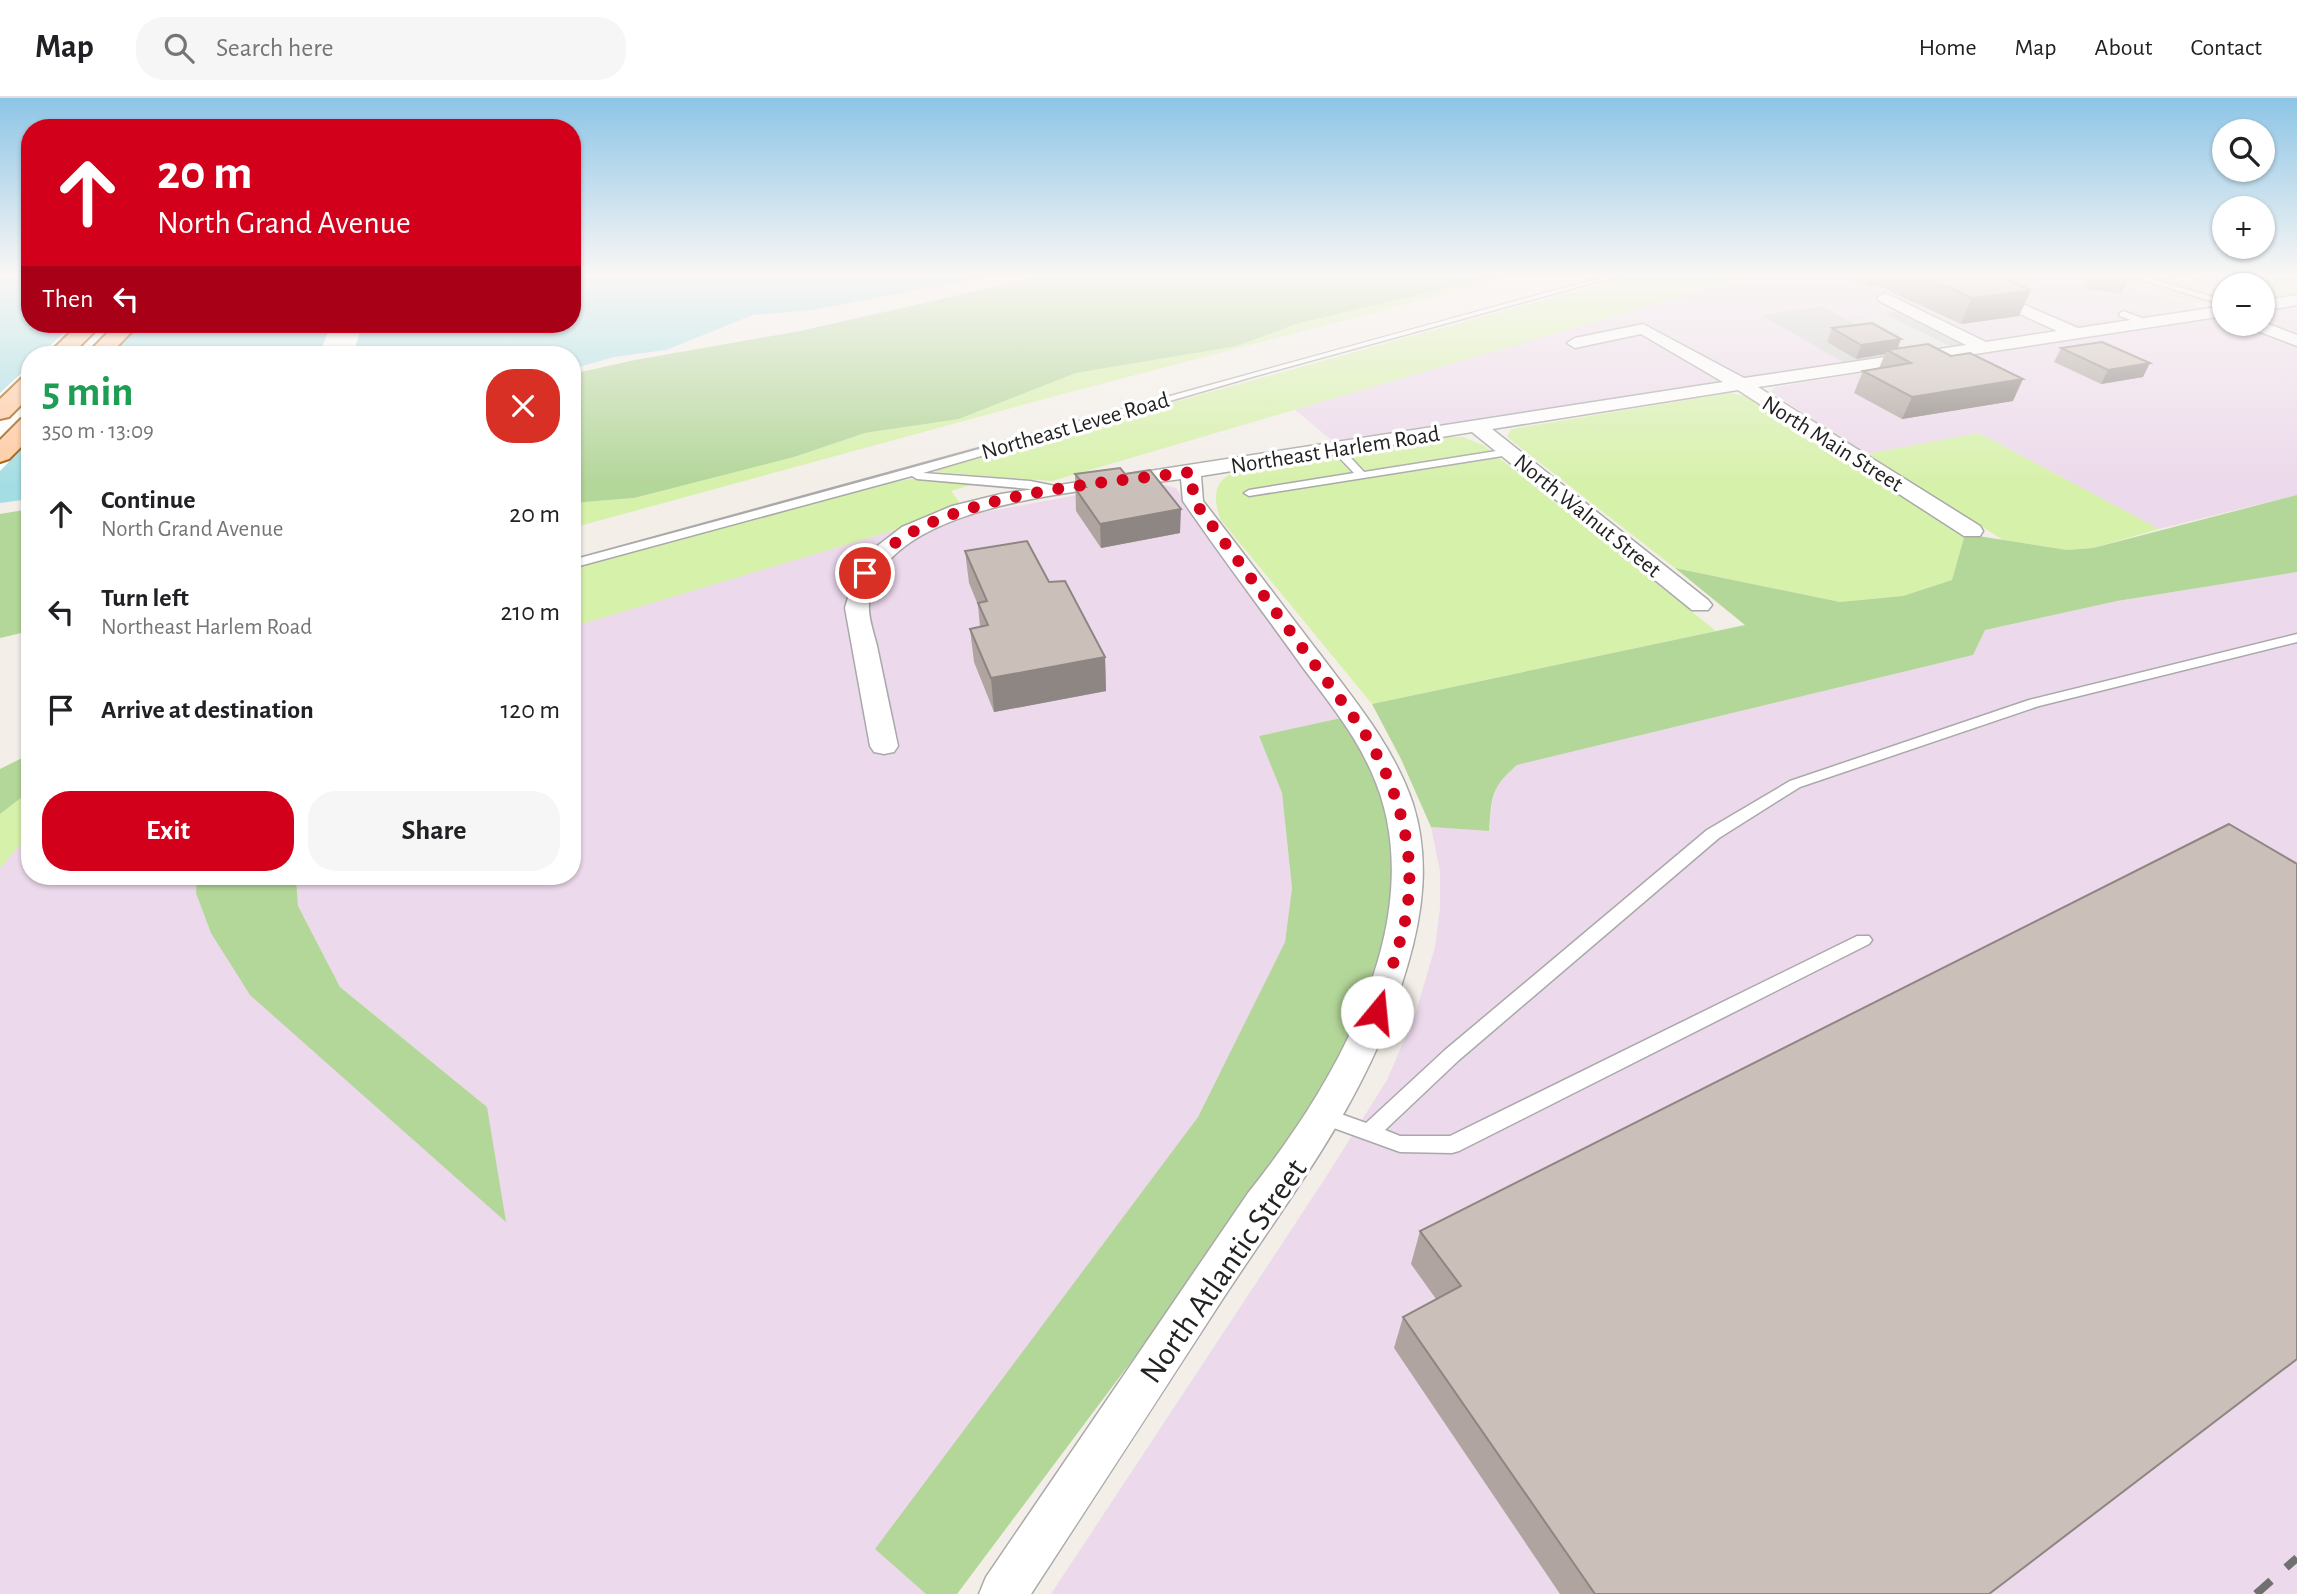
<!DOCTYPE html>
<meta charset="utf-8">
<style>
:root{--surface:#fff;--page:#f6f6f6;--text:#202124;--muted:#757577;--line:#e0e0e0;--accent:#d3001c}
body{margin:0;font-family:"Alegreya Sans",sans-serif;background:var(--page);color:var(--text);height:100vh;display:flex;flex-direction:column;font-size:26px;white-space:nowrap}
*{box-sizing:border-box;margin:0}
p{font-size:23px;color:var(--muted)}
.icon{flex:none;width:38px;height:38px;fill:none;stroke:currentColor;stroke-width:2;stroke-linecap:round;stroke-linejoin:round}
.map{position:relative;flex:1;overflow:hidden}
.sheet{position:absolute;left:21px;top:248px;width:560px;height:539px;display:flex;flex-direction:column;background:var(--surface);border-radius:28px;box-shadow:0 2px 5px #0004}
.sheet>*{flex:none}
.hud{position:absolute;left:21px;top:21px;width:560px;height:214px;border-radius:28px;box-shadow:0 2px 5px #0004;background:#d3001c;color:#fff;overflow:hidden}
.buttons{position:absolute;left:2212px;top:21px;display:grid;gap:14px}
.buttons a{display:grid;place-items:center;width:63px;height:63px;border-radius:50%;background:var(--surface);box-shadow:0 2px 5px #0004;font-size:35px}
.pin{position:absolute;display:grid;place-items:center;width:60px;height:60px;color:#fff;margin:-30px;border:4px solid #fff;border-radius:50%;box-shadow:0 2px 7px #0007}
.me{position:absolute;width:77px;margin:-38px;rotate:17deg;stroke-linejoin:round;filter:drop-shadow(0 0 5px #0008)}
.turn{display:flex;align-items:center;gap:24px;height:147px;padding:0 21px;font-size:32px}
.turn .icon{width:91px;height:91px;stroke-width:2.5}
.turn b{display:block;font-size:49px;line-height:60px}
.then{display:flex;align-items:center;height:66px;padding:0 21px;background:#0003;gap:14px;font-size:26px}
.round{display:grid;place-items:center;flex:none;width:74px;height:74px;border-radius:28px;background:var(--page)}
.head{display:flex;align-items:center;justify-content:space-between;height:119px;padding:0 21px}
h1{font-size:42px;font-weight:700;line-height:52px;color:#1e9e55}
.action{display:flex;gap:14px;margin-top:auto;padding:14px 21px}
.action a{flex:1;height:80px;border-radius:28px;background:var(--accent);color:#fff;font-size:28px;font-weight:700;line-height:80px;text-align:center}
.action a+a{background:var(--page);color:var(--text)}
ul{padding:0;list-style:none}
li{display:flex;align-items:center;gap:21px;height:98px;padding:0 21px}
li div{flex:1}
li b{display:block;font-size:26px}
li em{font-style:normal}
header{display:flex;align-items:center;gap:42px;box-sizing:border-box;height:98px;padding:0 35px;background:var(--surface);border-bottom:2px solid var(--line)}
header strong{font-size:33px}
nav{display:flex;gap:38px;margin-inline-start:auto;font-size:24px}
.search{width:490px;height:63px;background:var(--page);display:flex;align-items:center;gap:18px;box-sizing:border-box;padding:0 24px;border-radius:28px;color:var(--muted);font-size:26px}
.map>svg:first-child{display:block}
.industrial{fill:#ecd9eb}
.religious{fill:#d0d0d0}
.grass{fill:#d6f1aa}
.forest{fill:#b3d699}
.parking{fill:#e2e2e2}
.water{fill:#a4dee4}
.pier{fill:#fff}
.lines{fill:none;stroke-linecap:round;stroke-linejoin:round}
.lane-casing{stroke:#a9a9a9;stroke-width:3}
.street-casing{stroke:#a9a9a9;stroke-width:3}
.primary-casing{stroke:#9f5500;stroke-width:4}
.lane{fill:#fff;fill-rule:evenodd}
.street{fill:#fff;fill-rule:evenodd}
.primary{fill:#ffcaa0;fill-rule:evenodd}
.rail{stroke:#707070;stroke-width:8;stroke-dasharray:20 20;stroke-linecap:butt}
.wall{fill:#afa4a0}
.shaded-wall{fill:#8e8682}
.building{fill:#cbbfba;stroke:#8e8682;stroke-width:2}
.route{stroke:#d3001c;stroke-width:12;stroke-dasharray:0 21.6}
.labels{text-anchor:middle;stroke-width:7;stroke-linejoin:round;paint-order:stroke}
.far-street-label{font-size:23px;fill:#222;stroke:#fff}
.near-street-label{font-size:33px;fill:#222;stroke:#fff}
</style>
<header>
<strong>Map</strong>
<div class="search"><svg class="icon" aria-label="search" viewBox="0 0 24 24"><circle cx="10" cy="10" r="6"/><path d="M15 15l6 6"/></svg>Search here</div>
<nav><a>Home</a><a>Map</a><a>About</a><a>Contact</a></nav>
</header>
<div class="map">
<svg width="2297" height="1496" viewBox="0 0 2297 1496">
<rect width="100%" height="100%" fill="#f3eee8"/>
<g class="industrial">
<path d="M1754 177H2094L2205 211 1969 249 1897 214 1846 221 1822 208 1762 216 1848 267 1335 345 1294 311Z"/>
<path d="M2297 206V397L2159 431 1979 335 1867 356 1771 294 1775 289 2224 217V226H2263V211Z"/>
<path d="M1143 385H1157L1176 390 1341 620 1259 638 1282 695 1292 790 1285 844 1198 1019 876 1451 926 1496H0V770L30 736V779H197L196 795 487 1009 340 889 298 808 296 779H572V529L908 428Z"/>
<path d="M2297 474V1496H1051L1326 1079 1387 982 1416 914 1435 849 1440 810V773L1431 729 1489 733 1492 705 1498 683 1517 667 1972 557 1985 532 2117 503Z"/>
</g>
<path class="religious" d="M1822 208 1846 221 1897 214 1969 249 1848 267 1761 217Z"/>
<g class="grass">
<path d="M1501 177H1517L1070 294 572 430V405L634 400 794 359 865 335 959 321 1076 275 1237 248 1296 226Z"/>
<path d="M1634 177H1754L1052 383 935 374 943 368Z"/>
<path d="M2278 177H2297V198L2263 203V187H2248Z"/>
<path d="M1729 295 1751 299 1965 436 1952 482 1903 498 1840 504 1675 470 1507 339 1511 331Z"/>
<path d="M1979 335 2159 431 2093 450 2067 452 2003 442 1867 356Z"/>
<path d="M1448 339H1463L1483 347 1716 533 1372 606 1220 421C1213 397 1213 384 1237 372Z"/>
<path d="M911 381 978 385 951 393 962 408 908 428 572 529V471L877 387Z"/>
<path d="M30 693V736L0 770V716Z"/>
</g>
<g class="forest">
<path d="M1048 177H1501L1296 226 1237 248 1076 275 959 321 865 335 794 359 634 400 572 405V276L635 262 800 233Z"/>
<path d="M2297 397V474L2117 503 1985 532 1973 557 1517 667C1490 690 1492 699 1489 733L1431 729 1401 661 1372 606 1745 527 1675 470 1840 504 1903 498 1952 482 1965 436 2067 452 2093 450Z"/>
<path d="M30 411V533L0 540V416Z"/>
<path d="M1341 620 1374 672 1396 756 1392 829 1374 886 1303 1034 957 1496H926L875 1451 1198 1019 1285 844 1292 790 1282 695 1259 638Z"/>
<path d="M30 656V693L0 716V671Z"/>
<path d="M197 779H296L298 808 340 889 487 1009 506 1124 250 897 211 835 196 795Z"/>
</g>
<g class="parking">
<path d="M2099 177H2159L2180 183 2206 177H2233L2258 183 2248 187H2224V202L2192 205Z"/>
<path d="M1885 216 1952 249 1914 255 1848 222Z"/>
</g>
<path class="water" d="M0 177H30V226H572V177H995L813 212 753 217 666 252 614 259 572 271V257H30V401L0 405Z"/>
<g class="pier">
<path d="M73 226H141L111 257H40Z"/>
<path d="M331 226H363L352 257H319Z"/>
<path d="M30 267V342L0 373V295Z"/>
</g>
<g class="lines">
<defs>
<g id="lane">
<path d="M1611 177H1622L1252 279 923 375 1030 383 1065 390V394L917 381 912 378 572 470V462C919 370 1264 270 1611 177Z"/>
<path d="M2127 177H2138L2224 202V207Z"/>
<path d="M2254 177H2265L2237 187H2225Z"/>
<path d="M2123 213 2150 223 2151 225 2147 228 2120 218 2119 216Z"/>
<path d="M1333 349H1341L1364 374 1509 351 1514 354 1509 357 1249 398 1244 395 1249 392 1354 375 1333 353Z"/>
<path d="M2297 536V544L2039 608 1800 689 1719 740 1459 962 1385 1032 1400 1038H1450L1857 838H1869L1872 842 1869 846 1459 1053 1452 1055 1400 1054 1320 1025 1317 1019 1320 1013 1327 1011 1366 1025 1445 952 1707 732 1790 683 2029 602Z"/>
</g>
<g id="street">
<path d="M1935 177H1955L2078 230 2224 208V218L1758 289 1980 428 1983 433 1980 438H1964L1738 292 1492 331 1708 502 1712 507 1708 512H1692L1472 334 1201 378 1203 403C1242 453 1280 504 1319 555 1355 603 1394 649 1413 706 1430 761 1423 815 1407 869 1370 998 1294 1092 1222 1202 1159 1300 1095 1398 1031 1496H979L986 1479 1248 1095C1336 985 1436 815 1371 673 1354 635 1328 603 1304 571 1264 515 1222 460 1183 403L1181 381C1101 392 879 401 869 507 868 520 874 535 877 548 884 582 891 615 898 648L894 654 884 656 874 654 870 648 845 510 854 479 876 449 902 429 952 408 1001 396 1723 284 1641 236 1575 250 1567 245 1575 240 1643 226 1744 280 1966 247 1879 203 1877 200 1885 195 1986 244 2057 233Z"/>
<path d="M2297 197V207L2263 213V203Z"/>
<path d="M2263 224 2297 237V248L2247 229 2245 226Z"/>
</g>
<g id="primary">
<path d="M79 226H102L71 257H47Z"/>
<path d="M116 226H139L109 257H86Z"/>
<path d="M30 278V298L9 319 0 321V301L22 280Z"/>
<path d="M30 319V340L9 361 0 364V342L21 321Z"/>
</g>
</defs>
<use href="#lane" class="lane-casing"/>
<use href="#street" class="street-casing"/>
<use href="#primary" class="primary-casing"/>
<use href="#lane" class="lane"/>
<use href="#street" class="street"/>
<use href="#primary" class="primary"/>
<path class="rail" d="M2256 1496 2297 1460"/>
</g>
<g class="wall">
<path d="M1842 177H1996L2031 192 2019 218 1961 226 1876 187 1867 188Z"/>
<path d="M2083 177H2131L2121 196 2085 191Z"/>
<path d="M2159 177H2185L2173 180Z"/>
<path d="M1832 230 1897 251 2013 303 1902 321 1854 295 1863 273 1879 270 1885 256 1856 261 1827 244Z"/>
<path d="M2061 250 2143 279 2101 286 2054 264Z"/>
<path d="M1075 376 1180 435 1101 450 1076 413Z"/>
<path d="M965 453 1049 484 1105 559 1106 593 994 614 974 564 970 531 980 529 978 507 969 485Z"/>
<path d="M1420 1133 1989 1496H1560L1394 1250 1403 1219 1436 1201 1411 1166Z"/>
</g>
<g class="shaded-wall">
<path d="M1871 177H1880L1876 187 1867 188Z"/>
<path d="M2175 177H2185L2173 180Z"/>
<path d="M2031 192 2019 218 1961 226 1972 200Z"/>
<path d="M1901 241 1896 255 1887 252 1885 256 1856 261 1861 247Z"/>
<path d="M2150 265 2143 279 2101 286 2108 272Z"/>
<path d="M2023 281 2013 303 1902 321 1912 299Z"/>
<path d="M1181 411 1180 435 1101 450 1100 426Z"/>
<path d="M1105 559 1106 593 994 614 991 580Z"/>
</g>
<g class="building">
<path d="M1920 177H1996L2031 192 1972 200Z"/>
<path d="M1872 225 1901 241 1861 247 1832 230Z"/>
<path d="M2102 244 2150 265 2108 272 2061 250Z"/>
<path d="M1928 246 1951 258 1970 255 2023 281 1912 299 1863 273 1911 265 1887 252Z"/>
<path d="M1120 370 1125 376 1150 372 1181 411 1100 426 1075 390 1086 389 1075 376Z"/>
<path d="M1027 443 1049 484 1065 483 1105 559 991 580 970 531 988 527 978 505 987 503 965 453Z"/>
<path d="M2229 726 2297 766V1261L1989 1496H1595L1403 1219 1461 1188 1420 1133Z"/>
</g>
<linearGradient id="sky" x2="0" y2="1"><stop stop-color="#8dc5e6"/><stop offset="0.46" stop-color="#faf7f5"/><stop offset="1" stop-color="#faf7f5" stop-opacity="0"/></linearGradient>
<rect width="2297" height="386" fill="url(#sky)"/>
<g class="lines">
<path class="route" d="M865 475C919 395 1100 386 1191 374L1194 403 1360 628C1399 688 1421 760 1403 832 1396 859 1386 887 1377 914"/>
</g>
<g class="labels">
<g class="far-street-label">
<text transform="translate(1075 327) rotate(-16)" y="8">Northeast Levee Road</text>
<text transform="translate(1833 345) rotate(32)" y="8">North Main Street</text>
<text transform="translate(1335 351) rotate(-9)" y="8">Northeast Harlem Road</text>
<text transform="translate(1588 417) rotate(39)" y="8">North Walnut Street</text>
</g>
<g class="near-street-label">
<text transform="translate(1222 1172) rotate(-55)" y="12">North Atlantic Street</text>
</g>
</g>
</svg>
<div class="buttons">
<a><svg class="icon" aria-label="search" viewBox="0 0 24 24"><circle cx="10" cy="10" r="6"/><path d="M15 15l6 6"/></svg></a>
<a>+</a>
<a>−</a>
</div>
<div class="pin" style="left:865px;top:475px;background:#d93025"><svg class="icon" aria-label="arrive" viewBox="0 0 24 24"><path d="M6 21V4h12l-3 4 3 4H6"/></svg></div>
<svg class="me" style="left:1377px;top:914px" viewBox="-20 -20 40 40"><circle r="19" fill="#fff"/><path d="M0-13L10 11 0 6-10 11z" fill="#d3001c"/></svg>
<div class="hud">
<div class="turn"><svg class="icon" aria-label="ahead" viewBox="0 0 24 24"><path d="M12 20V5M6 11l6-6 6 6"/></svg><div><b>20 m</b>North Grand Avenue</div></div>
<div class="then">Then<svg class="icon" aria-label="left" viewBox="0 0 24 24"><path d="M17 20v-9H6M10 6l-5 5 5 5"/></svg></div>
</div>
<section class="sheet">
<div class="head"><div><h1>5 min</h1><p>350 m · 13:09</p></div><a class="round" style="background:#d93025;color:#fff"><svg class="icon" aria-label="close" viewBox="0 0 24 24"><path d="M6 6l12 12M18 6L6 18"/></svg></a></div>
<ul>
<li><svg class="icon" aria-label="ahead" viewBox="0 0 24 24"><path d="M12 20V5M6 11l6-6 6 6"/></svg><div><b>Continue</b><p>North Grand Avenue</p></div><em>20 m</em></li>
<li><svg class="icon" aria-label="left" viewBox="0 0 24 24"><path d="M17 20v-9H6M10 6l-5 5 5 5"/></svg><div><b>Turn left</b><p>Northeast Harlem Road</p></div><em>210 m</em></li>
<li><svg class="icon" aria-label="arrive" viewBox="0 0 24 24"><path d="M6 21V4h12l-3 4 3 4H6"/></svg><div><b>Arrive at destination</b></div><em>120 m</em></li>
</ul>
<div class="action"><a>Exit</a><a>Share</a></div>
</section>
</div>
